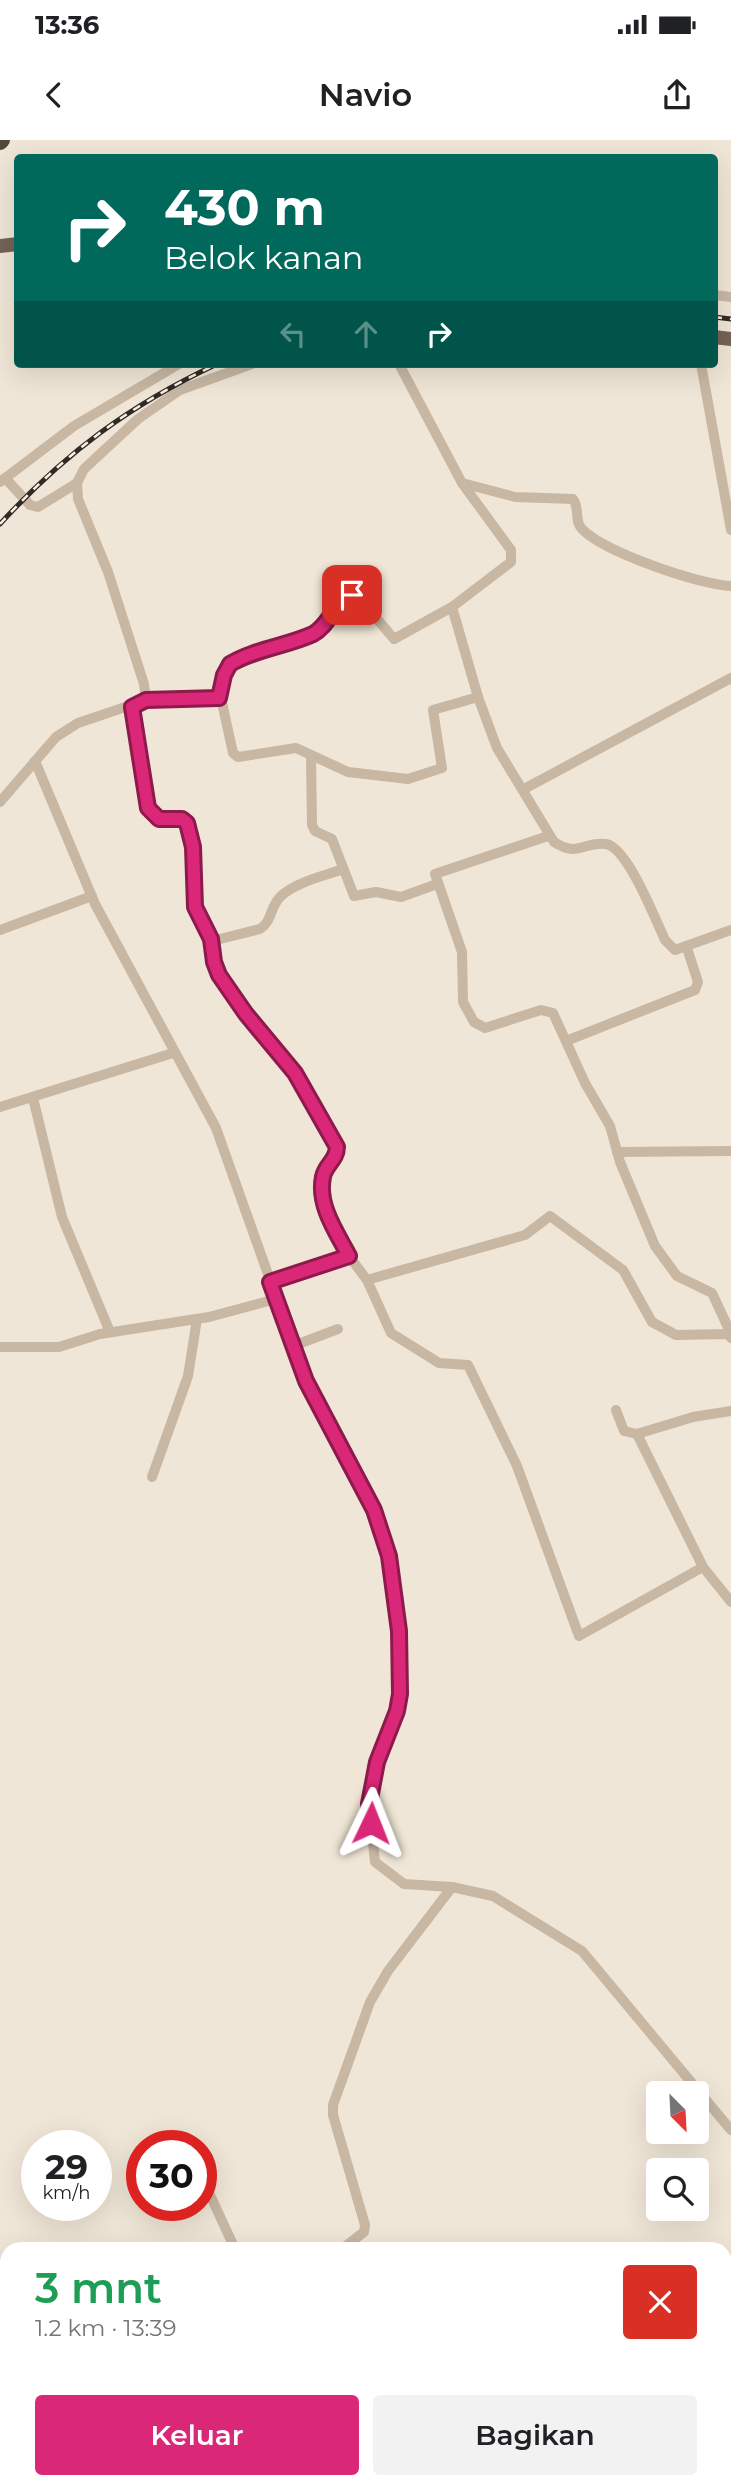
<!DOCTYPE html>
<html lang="id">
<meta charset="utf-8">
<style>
:root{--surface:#fff;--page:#f2f2f2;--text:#202124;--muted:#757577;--accent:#db2777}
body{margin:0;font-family:Montserrat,sans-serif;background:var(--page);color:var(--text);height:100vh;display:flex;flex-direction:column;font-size:26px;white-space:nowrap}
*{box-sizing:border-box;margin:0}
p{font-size:23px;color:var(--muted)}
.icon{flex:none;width:38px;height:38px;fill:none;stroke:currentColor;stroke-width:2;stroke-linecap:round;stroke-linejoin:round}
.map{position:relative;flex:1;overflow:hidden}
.drawer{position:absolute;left:0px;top:2102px;width:732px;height:247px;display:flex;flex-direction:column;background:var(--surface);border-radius:21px 21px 0 0;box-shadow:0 7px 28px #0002}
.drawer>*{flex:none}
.top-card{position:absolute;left:14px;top:14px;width:704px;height:214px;border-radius:7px;box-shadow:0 7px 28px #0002;background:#00695c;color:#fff;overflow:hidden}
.needle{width:46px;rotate:156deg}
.buttons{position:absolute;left:646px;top:1941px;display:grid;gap:14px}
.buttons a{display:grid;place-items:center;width:63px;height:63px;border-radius:7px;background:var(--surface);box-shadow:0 7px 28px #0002;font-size:35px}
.speed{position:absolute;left:21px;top:1990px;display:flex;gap:14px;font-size:35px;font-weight:700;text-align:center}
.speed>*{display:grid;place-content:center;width:91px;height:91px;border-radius:50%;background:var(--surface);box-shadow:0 7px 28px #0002;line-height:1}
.speed small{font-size:18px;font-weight:400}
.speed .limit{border:10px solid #d22;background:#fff;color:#111}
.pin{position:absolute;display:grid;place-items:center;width:60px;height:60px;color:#fff;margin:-30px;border-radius:14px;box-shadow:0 4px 10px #0006}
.me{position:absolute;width:77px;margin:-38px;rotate:2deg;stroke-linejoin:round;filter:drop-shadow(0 0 5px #0008)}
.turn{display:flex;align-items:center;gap:24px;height:147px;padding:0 35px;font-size:32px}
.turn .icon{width:91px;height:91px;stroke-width:2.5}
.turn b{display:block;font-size:49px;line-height:60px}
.lanes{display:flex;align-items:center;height:66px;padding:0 35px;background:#0003;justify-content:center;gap:35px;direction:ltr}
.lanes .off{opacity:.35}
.round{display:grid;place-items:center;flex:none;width:74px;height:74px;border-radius:7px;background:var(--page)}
.headline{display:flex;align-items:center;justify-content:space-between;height:119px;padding:0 35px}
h1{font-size:42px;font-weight:600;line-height:52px;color:#1e9e55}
.primary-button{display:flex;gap:14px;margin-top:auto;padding:14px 35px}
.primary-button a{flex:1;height:80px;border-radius:7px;background:var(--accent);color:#fff;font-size:28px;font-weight:600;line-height:80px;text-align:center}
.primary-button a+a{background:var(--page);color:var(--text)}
.status{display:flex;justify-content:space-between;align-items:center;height:49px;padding:0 35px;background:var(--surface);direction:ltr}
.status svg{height:19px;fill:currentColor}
header{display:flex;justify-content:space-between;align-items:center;height:91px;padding:0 35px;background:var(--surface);font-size:32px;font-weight:600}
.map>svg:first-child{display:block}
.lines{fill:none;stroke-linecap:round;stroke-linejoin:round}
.minor{stroke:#c7b7a3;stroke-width:10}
.major{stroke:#746356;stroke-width:14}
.highway{stroke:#53463c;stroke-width:16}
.rail-casing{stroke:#322a25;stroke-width:5}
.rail{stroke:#f8f0e3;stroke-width:2.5;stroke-dasharray:8;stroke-linecap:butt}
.route-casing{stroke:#8e194d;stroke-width:18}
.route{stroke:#db2777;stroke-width:12}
</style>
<div class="status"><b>13:36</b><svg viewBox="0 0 49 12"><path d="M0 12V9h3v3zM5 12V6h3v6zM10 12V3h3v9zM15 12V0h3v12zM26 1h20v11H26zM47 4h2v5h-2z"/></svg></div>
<header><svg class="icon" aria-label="back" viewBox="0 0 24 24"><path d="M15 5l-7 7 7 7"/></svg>Navio<svg class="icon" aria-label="share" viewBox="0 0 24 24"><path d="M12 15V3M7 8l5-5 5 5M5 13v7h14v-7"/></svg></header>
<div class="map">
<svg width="731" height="2348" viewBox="0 0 731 2348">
<rect width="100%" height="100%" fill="#f0e6d7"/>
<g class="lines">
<g class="minor">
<path d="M714 155 731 157"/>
<path d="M701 224 731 390"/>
<path d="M5 338 30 365 38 367 77 343 84 329 138 279 180 250 252 224"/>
<path d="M0 342 74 286 179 224"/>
<path d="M462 343 515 357 573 359C580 368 574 381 582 389 604 412 700 445 731 446"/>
<path d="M452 467 478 557 497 608 554 702C579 718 583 701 606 704 628 708 655 779 665 800L675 810 731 790"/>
<path d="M219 558 230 524C254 509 287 506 313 493 330 485 333 463 352 455L361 460 394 499 452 467 511 422V410L462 343 399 224"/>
<path d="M146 560 221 558 233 613 238 617 296 608 348 632 408 639 442 628 433 570 478 557"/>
<path d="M132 567 150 673 159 679 185 680 193 707 195 767 212 801 214 822 246 874 295 933 337 1008C337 1020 325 1025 323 1037 317 1065 337 1093 349 1116L270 1142"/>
<path d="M311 617 312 685 315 691 332 699 354 756 376 752 401 757 437 744"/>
<path d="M35 621 95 764 216 988 306 1241 374 1370 389 1416 399 1491 400 1554 397 1571 377 1622 369 1664 375 1722 404 1744 452 1747 493 1756 582 1811 731 1990"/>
<path d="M524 649 731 538"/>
<path d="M0 662 56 597 78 583 146 560 144 544 108 432 78 359 77 343"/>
<path d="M548 696 435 734 462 812 463 862 474 882 485 888 541 870 553 873 585 943 610 986 620 1022 655 1106 677 1136 712 1153 731 1194"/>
<path d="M0 790 92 756"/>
<path d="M212 801 260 789C272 782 270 766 281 756 296 742 324 736 343 729"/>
<path d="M566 901 695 850 698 842 687 808"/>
<path d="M33 958 62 1077 110 1192"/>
<path d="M0 967 173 913"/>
<path d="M617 1012 731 1011"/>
<path d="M349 1116 367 1140 525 1095 550 1076 623 1130 652 1182 676 1195 729 1194 731 1198"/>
<path d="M367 1140 391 1193 439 1223 468 1225 517 1326 579 1496 703 1427 637 1294"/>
<path d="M293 1206 338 1189"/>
<path d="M0 1207H59L100 1194 209 1177 276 1159"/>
<path d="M616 1270 624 1291 637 1294 693 1277 731 1271"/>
<path d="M152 1337 188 1236 197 1179"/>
<path d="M703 1427 731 1462"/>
<path d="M208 2017 205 2044 235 2109"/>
<path d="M342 2109 364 2092 365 2085 333 1975V1965L370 1862 388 1831 452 1747"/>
<path d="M724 2207 731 2204"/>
<path d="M388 2342 392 2348"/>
<path d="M586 2342 587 2348"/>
</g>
<g class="major">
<path d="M0 106 18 104"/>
<path d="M714 197 731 199"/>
</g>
<path class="highway" d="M0 2 2 0"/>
<defs>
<g id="rail">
<path d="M714 177 731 179"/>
<path d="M0 384C65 313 130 265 217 224"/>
</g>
</defs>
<use href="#rail" class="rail-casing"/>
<use href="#rail" class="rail"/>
</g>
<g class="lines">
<defs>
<path id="route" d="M352 455C333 463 330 485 313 494 287 506 255 509 230 524L224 535 219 558 146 560 132 567 148 668 159 679H182L187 683 193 707 195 767 211 799 214 822 219 835 246 874 295 933 337 1007C337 1020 325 1025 323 1037 317 1065 337 1093 349 1116L270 1142 306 1241 374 1370 389 1416 399 1491 400 1554 397 1571 377 1622 369 1664 371 1683"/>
</defs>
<use href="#route" class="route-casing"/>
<use href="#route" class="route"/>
</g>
</svg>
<div class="buttons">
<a><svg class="needle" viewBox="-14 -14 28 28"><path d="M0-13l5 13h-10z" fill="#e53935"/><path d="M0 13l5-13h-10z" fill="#757577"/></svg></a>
<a><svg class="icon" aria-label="search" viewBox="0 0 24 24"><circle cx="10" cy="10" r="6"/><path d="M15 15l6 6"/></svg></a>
</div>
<div class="speed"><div>29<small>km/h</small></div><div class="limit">30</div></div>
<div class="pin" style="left:352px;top:455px;background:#d93025"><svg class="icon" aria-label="arrive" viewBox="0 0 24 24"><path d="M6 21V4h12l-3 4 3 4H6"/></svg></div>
<svg class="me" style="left:371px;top:1683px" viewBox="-20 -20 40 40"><path d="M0-17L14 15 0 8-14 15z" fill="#db2777" stroke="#fff" stroke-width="4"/></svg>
<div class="top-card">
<div class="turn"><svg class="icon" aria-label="right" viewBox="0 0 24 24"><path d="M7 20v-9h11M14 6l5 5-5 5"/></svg><div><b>430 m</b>Belok kanan</div></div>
<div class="lanes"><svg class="icon off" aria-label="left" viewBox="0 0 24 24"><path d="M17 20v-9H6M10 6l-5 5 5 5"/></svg><svg class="icon off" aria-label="ahead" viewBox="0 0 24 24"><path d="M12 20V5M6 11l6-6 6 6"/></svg><svg class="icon" aria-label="right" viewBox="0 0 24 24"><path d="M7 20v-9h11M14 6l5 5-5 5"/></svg></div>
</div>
<section class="drawer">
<div class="headline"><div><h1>3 mnt</h1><p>1.2 km · 13:39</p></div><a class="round" style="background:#d93025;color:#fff"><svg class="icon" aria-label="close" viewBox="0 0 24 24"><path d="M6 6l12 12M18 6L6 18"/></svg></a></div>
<div class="primary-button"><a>Keluar</a><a>Bagikan</a></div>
</section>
</div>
